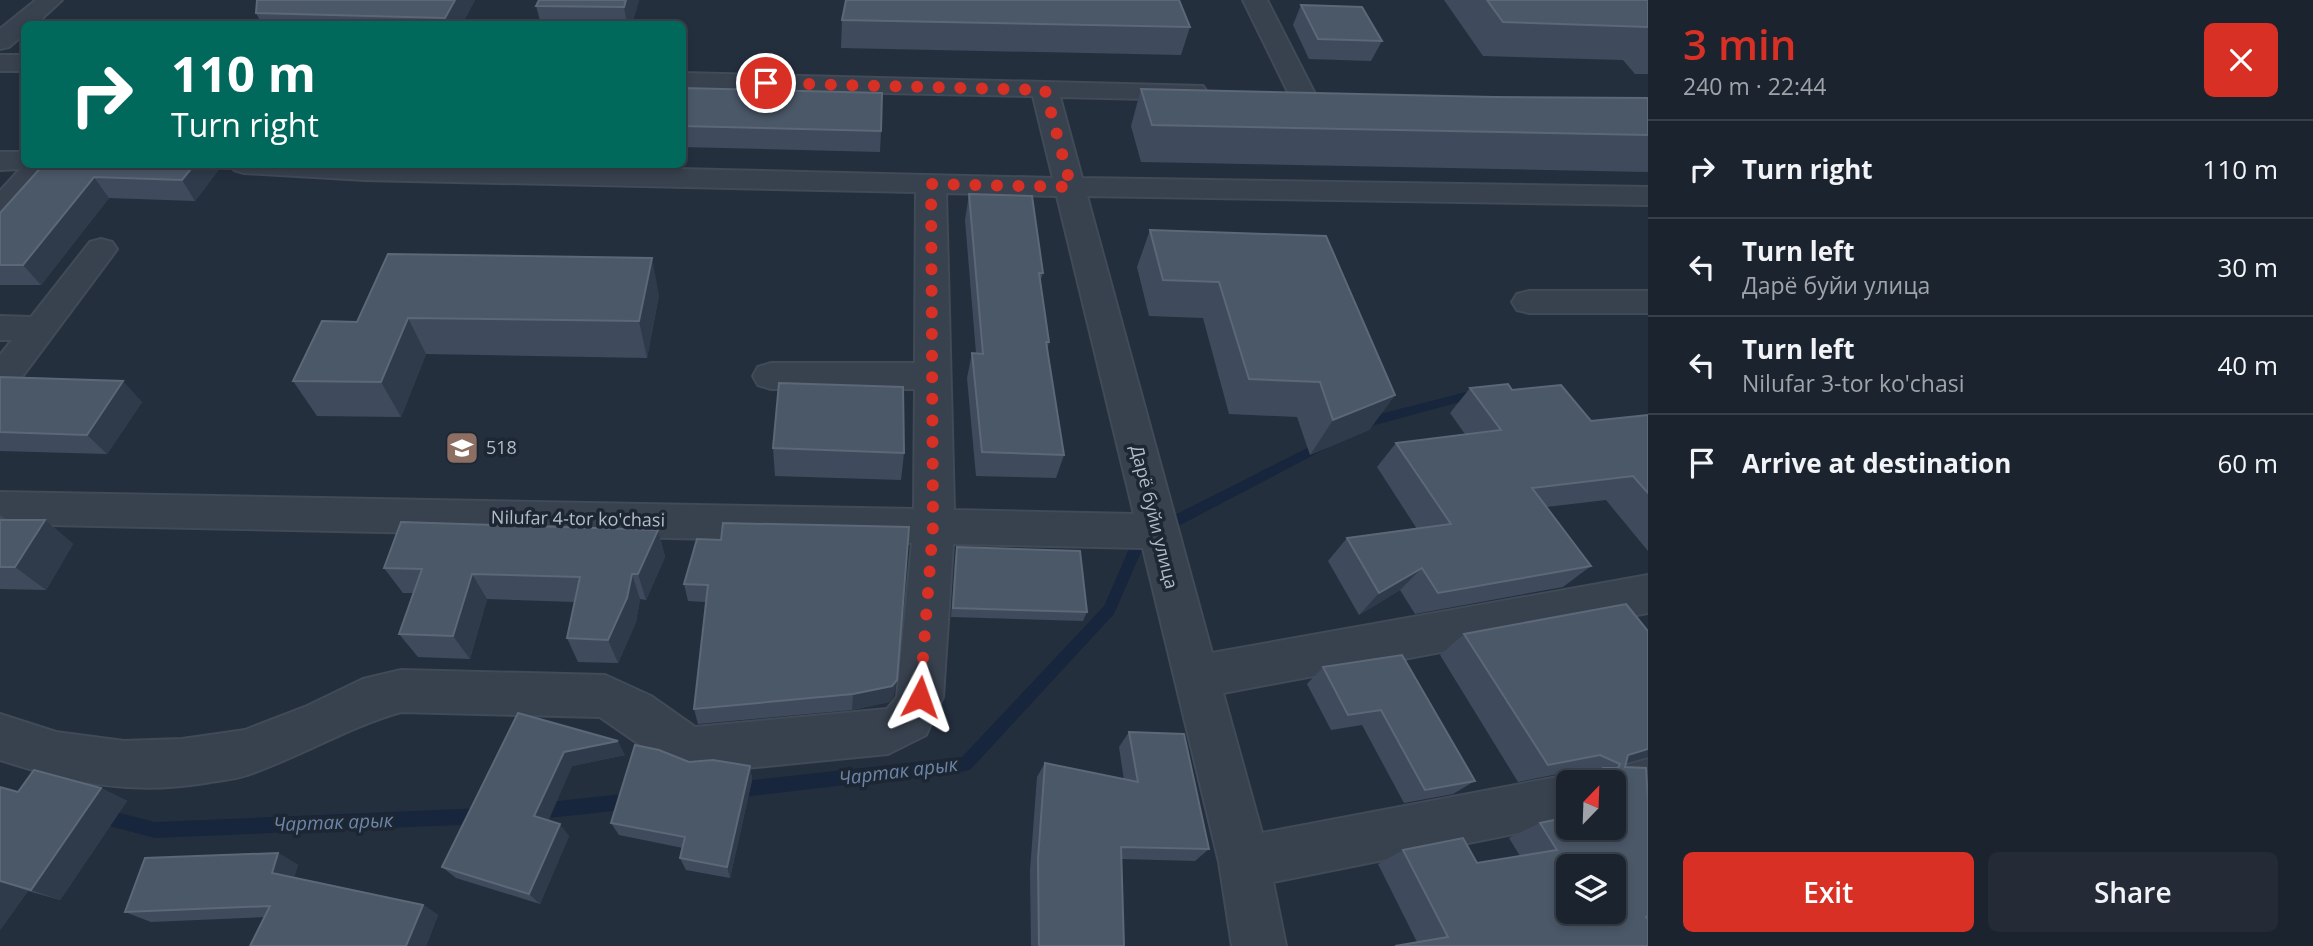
<!DOCTYPE html>
<meta charset="utf-8">
<style>
:root{--surface:#1b232e;--page:#242b36;--text:#f1f3f6;--muted:#a0a4aa;--line:#39404a;--accent:#d93025}
body{margin:0;font-family:"Open Sans",sans-serif;background:var(--page);color:var(--text);height:100vh;display:flex;flex-direction:column;font-size:26px;white-space:nowrap}
*{box-sizing:border-box;margin:0}
p{font-size:23px;color:var(--muted)}
.icon{flex:none;width:38px;height:38px;fill:none;stroke:currentColor;stroke-width:2;stroke-linecap:round;stroke-linejoin:round}
.map{position:relative;flex:1;overflow:hidden}
.panel{display:flex;flex-direction:column;background:var(--surface);width:665px}
.panel>*{flex:none}
.hud{position:absolute;left:21px;top:21px;width:665px;height:147px;border-radius:10px;box-shadow:0 4px 10px #0003,0 0 0 2px var(--line);background:#00695c;color:#fff;overflow:hidden}
.needle{width:46px;rotate:23deg}
.controls{position:absolute;left:1556px;top:770px;display:grid;gap:14px}
.controls a{display:grid;place-items:center;width:70px;height:70px;border-radius:10px;background:var(--surface);box-shadow:0 4px 10px #0003,0 0 0 2px var(--line);font-size:35px}
.pin{position:absolute;display:grid;place-items:center;width:60px;height:60px;color:#fff;margin:-30px;border:4px solid #fff;border-radius:50%;box-shadow:0 2px 7px #0007}
.me{position:absolute;width:77px;margin:-38px;rotate:4deg;stroke-linejoin:round;filter:drop-shadow(0 0 5px #0008)}
.turn{display:flex;align-items:center;gap:24px;height:147px;padding:0 35px;font-size:32px}
.turn .icon{width:91px;height:91px;stroke-width:2.5}
.turn b{display:block;font-size:49px;line-height:60px}
.round{display:grid;place-items:center;flex:none;width:74px;height:74px;border-radius:10px;background:var(--page)}
.summary{display:flex;align-items:center;justify-content:space-between;height:119px;padding:0 35px}
h1{font-size:42px;font-weight:600;line-height:52px;color:var(--accent)}
.cta{display:flex;gap:14px;margin-top:auto;padding:14px 35px}
.cta a{flex:1;height:80px;border-radius:10px;background:var(--accent);color:#fff;font-size:28px;font-weight:600;line-height:80px;text-align:center}
.cta a+a{background:var(--page);color:var(--text)}
ul{padding:0;list-style:none}
li{display:flex;align-items:center;gap:21px;height:98px;padding:0 35px;border-top:2px solid var(--line)}
li div{flex:1}
li b{display:block;font-size:26px}
li em{font-style:normal}
main{display:flex;flex:1;min-height:0}
.map>svg:first-child{display:block}
.lines{fill:none;stroke-linecap:round;stroke-linejoin:round}
.stream{fill:#17263c;fill-rule:evenodd}
.minor-casing{stroke:#414a57;stroke-width:4}
.minor{fill:#38414e;fill-rule:evenodd}
.wall{fill:#3f4b5c}
.shaded-wall{fill:#2f3b4b}
.building{fill:#4b5868;stroke:#5c6777;stroke-width:2;fill-rule:evenodd}
.route{stroke:#d93025;stroke-width:12;stroke-dasharray:0 21.6}
.labels{text-anchor:middle;stroke-width:7;stroke-linejoin:round;paint-order:stroke}
.poi-label{font-size:18px;fill:#b4bcc9;stroke:#1d2633;text-anchor:start}
.street-label{font-size:18px;fill:#b4bcc9;stroke:#1d2633}
.water-label{font-size:19px;font-style:italic;fill:#6d86a8;stroke:#1d2633}
</style>
<main>
<div class="map">
<svg width="1648" height="946" viewBox="0 0 1648 946">
<rect width="100%" height="100%" fill="#242f3e"/>
<g class="lines">
<g class="stream">
<path d="M1478 389 1484 393 1482 396 1364 428 1358 423 1364 418Z"/>
<path d="M1323 440 1327 442 1329 445 1327 448 1167 532 1162 533 1157 532 1156 528 1157 524Z"/>
<path d="M1146 531 1151 532 1152 536 1151 540 1145 543 1114 614 971 769 966 771 734 798 729 795 726 790 729 785 734 782 962 757 1104 606 1135 535Z"/>
<path d="M632 793 637 796 640 801 637 806 632 809 539 819 533 817 531 811 533 805 539 803Z"/>
<path d="M100 808 155 822 482 808 488 810 490 816 488 822 482 824 155 838 94 822 92 816 94 810Z"/>
</g>
<defs>
<g id="minor">
<path d="M36 0H62L36 24H24V34L9 47 0 49V29Z"/>
<path d="M1243 0H1267L1315 94 1311 100H1293L1289 94Z"/>
<rect x="0" y="55" width="24" height="16"/>
<path d="M682 73 1203 86 1207 92 1203 98 1194 100 1060 97 1082 178 1648 187V205L1087 196 1212 653 1648 575V613L1223 693 1262 833 1568 775 1585 782H1568V823L1273 882 1286 946H1232L1219 862 1143 548 953 544 943 697 926 735 888 754 695 773 662 760 600 717 401 712C348 727 300 757 247 775 234 780 219 780 205 783 131 795 70 783 0 760V714L56 732 124 741 182 739 245 730 307 706 363 679 401 670 605 675 651 696 695 727 887 709 897 697 912 543 0 524V492L914 509 915 389H771L758 385 753 376 758 367 771 363H915L916 192 365 180 244 173 234 170 230 164H465L1053 178 1033 96 682 89ZM946 193 1057 196 1134 514 954 510Z"/>
<path d="M0 152H24V164H54L11 216 0 218V191L20 169 0 170Z"/>
<path d="M101 239 112 242 117 249 112 256 13 389 0 393V355L12 340H0V316L31 317 90 242Z"/>
<path d="M1529 291H1648V313H1529L1517 310 1512 302 1517 294Z"/>
<path d="M1648 759V807L1614 814V782H1593L1597 773Z"/>
</g>
</defs>
<use href="#minor" class="minor-casing"/>
<use href="#minor" class="minor"/>
</g>
<g class="wall">
<path d="M257 0H475L462 24H262L256 13Z"/>
<path d="M639 0 632 24H541L536 6Z"/>
<path d="M1444 0H1648V74H1635L1623 60 1483 56Z"/>
<path d="M1301 5 1382 41 1371 61 1309 59 1293 25Z"/>
<path d="M842 20 1190 27 1181 55 841 48Z"/>
<path d="M682 88 881 131 880 152 682 147Z"/>
<path d="M1141 89 1494 97 1648 98V172L1141 162 1131 126Z"/>
<path d="M44 164H223L195 201 109 198 41 285H0V213Z"/>
<path d="M969 194 1043 273 1040 282 1049 342 1047 351 1064 455 1056 478 976 476 967 378 972 353H976L965 220Z"/>
<path d="M1150 230 1395 395 1369 430 1310 455 1297 417 1229 414 1203 318 1149 316 1137 267Z"/>
<path d="M659 295 647 358 426 354 401 417 317 416 293 381 357 322Z"/>
<path d="M0 377 142 402 107 454 0 451Z"/>
<path d="M1470 388 1512 390 1591 421 1648 415V551L1606 500 1546 507 1591 566 1563 587 1415 614 1400 590 1359 615 1328 561 1347 538 1417 529 1377 467 1396 443 1465 434 1450 413Z"/>
<path d="M773 448 904 453 901 480 775 476Z"/>
<path d="M0 515 7 520H45L73 544 46 590 0 589Z"/>
<path d="M658 530 665 557 646 600 640 599 636 622 618 663 578 662 567 638 575 602 487 599 470 659 418 657 399 634 413 593H403L384 568Z"/>
<path d="M697 539 894 696 889 702 852 710 698 724 694 709 706 602 688 601 684 584Z"/>
<path d="M957 547 1087 612 1083 621 951 617 955 557Z"/>
<path d="M1648 631V757L1626 763 1625 767 1648 800V946L1417 942 1378 864 1403 850 1477 863 1520 856 1509 838 1540 823 1614 828 1603 782H1575L1582 779 1568 772 1518 782 1440 655 1464 634Z"/>
<path d="M1402 655 1475 781 1453 794 1404 803 1362 725 1331 730 1307 684 1323 667Z"/>
<path d="M518 713 625 755 572 766 548 820 569 836 540 904 456 878 442 867Z"/>
<path d="M1129 732 1209 849 1195 861 1121 859 1124 946H1031L1030 870 1037 777 1045 763 1124 780 1119 747Z"/>
<path d="M689 762 750 766 752 780 730 878 686 870 680 858 683 848 619 835 611 823Z"/>
<path d="M0 787 18 792 101 788 127 801 60 900 28 891 0 930Z"/>
<path d="M278 853 298 865 294 877 423 905 438 915 426 946H250L265 917 151 922 125 912Z"/>
</g>
<g class="shaded-wall">
<path d="M455 0H475L462 24H447L445 18Z"/>
<path d="M626 0H639L632 24H627L624 7Z"/>
<path d="M195 164H223L195 201 182 180Z"/>
<path d="M94 177 109 198 41 285 23 265Z"/>
<path d="M652 258 659 295 647 358 639 321Z"/>
<path d="M408 318 426 354 401 417 381 382Z"/>
<path d="M123 381 142 402 107 454 87 435Z"/>
<path d="M1395 395 1369 430 1310 455 1333 420Z"/>
<path d="M45 520 73 544 46 590 15 567Z"/>
<path d="M658 530 665 557 646 600 638 574Z"/>
<path d="M1422 568 1400 590 1359 615 1379 593Z"/>
<path d="M472 574 487 599 470 659 453 636Z"/>
<path d="M632 574 640 599 636 622 618 663 608 640Z"/>
<path d="M897 680 894 696 889 702 852 710 853 694Z"/>
<path d="M618 741 625 755 572 766 545 829 534 816 564 752Z"/>
<path d="M1648 749V757L1620 765 1628 755Z"/>
<path d="M750 766 752 780 730 878 727 867Z"/>
<path d="M101 788 127 801 60 900 31 890Z"/>
<path d="M560 824 569 836 540 904 529 894Z"/>
<path d="M278 853 298 865 292 884 272 873Z"/>
<path d="M0 881 28 891 0 930Z"/>
<path d="M423 905 438 915 426 946H406Z"/>
</g>
<g class="building">
<path d="M257 0H455L445 18 256 13Z"/>
<path d="M539 0H626L624 7 536 6Z"/>
<path d="M846 0H1179L1190 27 842 20Z"/>
<path d="M1487 0H1648V27L1503 22Z"/>
<path d="M1301 5 1362 7 1382 41 1318 39Z"/>
<path d="M682 88 882 93 881 131 682 126Z"/>
<path d="M1141 89 1494 97 1648 98V135L1152 125Z"/>
<path d="M44 164H195L182 180 94 177 23 265H0V213Z"/>
<path d="M969 194 1032 196 1043 273H1039L1049 342H1046L1064 455 982 452 972 353 983 354Z"/>
<path d="M1150 230 1326 236 1395 395 1333 420 1320 382 1249 379 1219 282 1163 280Z"/>
<path d="M388 254 652 258 639 321 408 318 381 382 293 381 322 321 357 322Z"/>
<path d="M0 377 123 381 87 435 0 432Z"/>
<path d="M779 383 903 387 904 453 773 448Z"/>
<path d="M1508 384 1512 390 1561 385 1591 421 1648 415V493L1633 476 1532 488 1591 566 1438 593 1422 568 1379 593 1347 538 1451 524 1396 443 1501 430 1470 388Z"/>
<path d="M0 520H45L15 567H0Z"/>
<path d="M401 522 658 530 638 574H632L627 598 608 640 567 638 580 577 472 574 453 636 399 634 422 569 384 568Z"/>
<path d="M723 523 909 527 897 680 892 686 853 694 694 709 708 585 684 584 697 539 721 540Z"/>
<path d="M957 547 1080 551 1087 612 953 608Z"/>
<path d="M1626 604 1648 631V749L1628 755 1625 767 1646 768 1648 800V916L1646 917 1648 919V946H1395L1448 937 1403 850 1463 838 1477 863 1557 850 1540 823 1568 817V828H1614V782H1603V768H1618L1620 764 1600 755 1548 765 1464 634ZM1568 866H1614V912H1568Z"/>
<path d="M1402 655 1475 781 1425 790 1381 710 1348 715 1323 667Z"/>
<path d="M518 713 618 741 564 752 534 816 560 824 529 894 442 867Z"/>
<path d="M1129 732 1184 734 1209 849 1121 847 1124 946H1039L1038 859 1045 763 1138 782Z"/>
<path d="M635 745 659 750 689 762 713 760 750 766 727 867 680 858 685 837 611 823Z"/>
<path d="M34 770 101 788 31 890 0 881V787L18 792Z"/>
<path d="M278 853 272 873 423 905 406 946H250L270 906 125 912 145 858Z"/>
</g>
<g class="lines">
<path class="route" d="M766 83 1045 90 1071 187 931 184 933 526 920 697"/>
</g>
<defs>
<symbol id="school-square" viewBox="-11 -11 22 22"><rect x="-9" y="-9" width="18" height="18" rx="4" fill="#8d6e63" stroke="#1d2633"/><path d="M0-5L7-2L0 1L-7-2ZM-4 1L0 2.5L4 1V4Q0 6-4 4Z" fill="#fff"/></symbol>
</defs>
<g fill-rule="evenodd">
<use href="#school-square" x="443" y="429" width="38" height="38"/>
</g>
<g class="labels">
<g class="poi-label">
<text x="486" y="454">518</text>
</g>
<g class="street-label">
<text transform="translate(1154 517) rotate(76)" y="6">Дарё буйи улица</text>
<text transform="translate(578 519) rotate(1)" y="6">Nilufar 4-tor ko'chasi</text>
</g>
<g class="water-label">
<text transform="translate(898 771) rotate(-7)" y="7">Чартак арык</text>
<text transform="translate(333 822) rotate(-2)" y="7">Чартак арык</text>
</g>
</g>
</svg>
<div class="controls">
<a><svg class="needle" viewBox="-14 -14 28 28"><path d="M0-13l5 13h-10z" fill="#e53935"/><path d="M0 13l5-13h-10z" fill="#a0a4aa"/></svg></a>
<a><svg class="icon" aria-label="layers" viewBox="0 0 24 24"><path d="M12 4l9 5-9 5-9-5zM3 14l9 5 9-5"/></svg></a>
</div>
<div class="pin" style="left:766px;top:83px;background:#d93025"><svg class="icon" aria-label="arrive" viewBox="0 0 24 24"><path d="M6 21V4h12l-3 4 3 4H6"/></svg></div>
<svg class="me" style="left:920px;top:697px" viewBox="-20 -20 40 40"><path d="M0-17L14 15 0 8-14 15z" fill="#d93025" stroke="#fff" stroke-width="4"/></svg>
<div class="hud">
<div class="turn"><svg class="icon" aria-label="right" viewBox="0 0 24 24"><path d="M7 20v-9h11M14 6l5 5-5 5"/></svg><div><b>110 m</b>Turn right</div></div>
</div>
</div>
<section class="panel">
<div class="summary"><div><h1>3 min</h1><p>240 m · 22:44</p></div><a class="round" style="background:#d93025;color:#fff"><svg class="icon" aria-label="close" viewBox="0 0 24 24"><path d="M6 6l12 12M18 6L6 18"/></svg></a></div>
<ul>
<li><svg class="icon" aria-label="right" viewBox="0 0 24 24"><path d="M7 20v-9h11M14 6l5 5-5 5"/></svg><div><b>Turn right</b></div><em>110 m</em></li>
<li><svg class="icon" aria-label="left" viewBox="0 0 24 24"><path d="M17 20v-9H6M10 6l-5 5 5 5"/></svg><div><b>Turn left</b><p>Дарё буйи улица</p></div><em>30 m</em></li>
<li><svg class="icon" aria-label="left" viewBox="0 0 24 24"><path d="M17 20v-9H6M10 6l-5 5 5 5"/></svg><div><b>Turn left</b><p>Nilufar 3-tor ko'chasi</p></div><em>40 m</em></li>
<li><svg class="icon" aria-label="arrive" viewBox="0 0 24 24"><path d="M6 21V4h12l-3 4 3 4H6"/></svg><div><b>Arrive at destination</b></div><em>60 m</em></li>
</ul>
<div class="cta"><a>Exit</a><a>Share</a></div>
</section>
</main>
